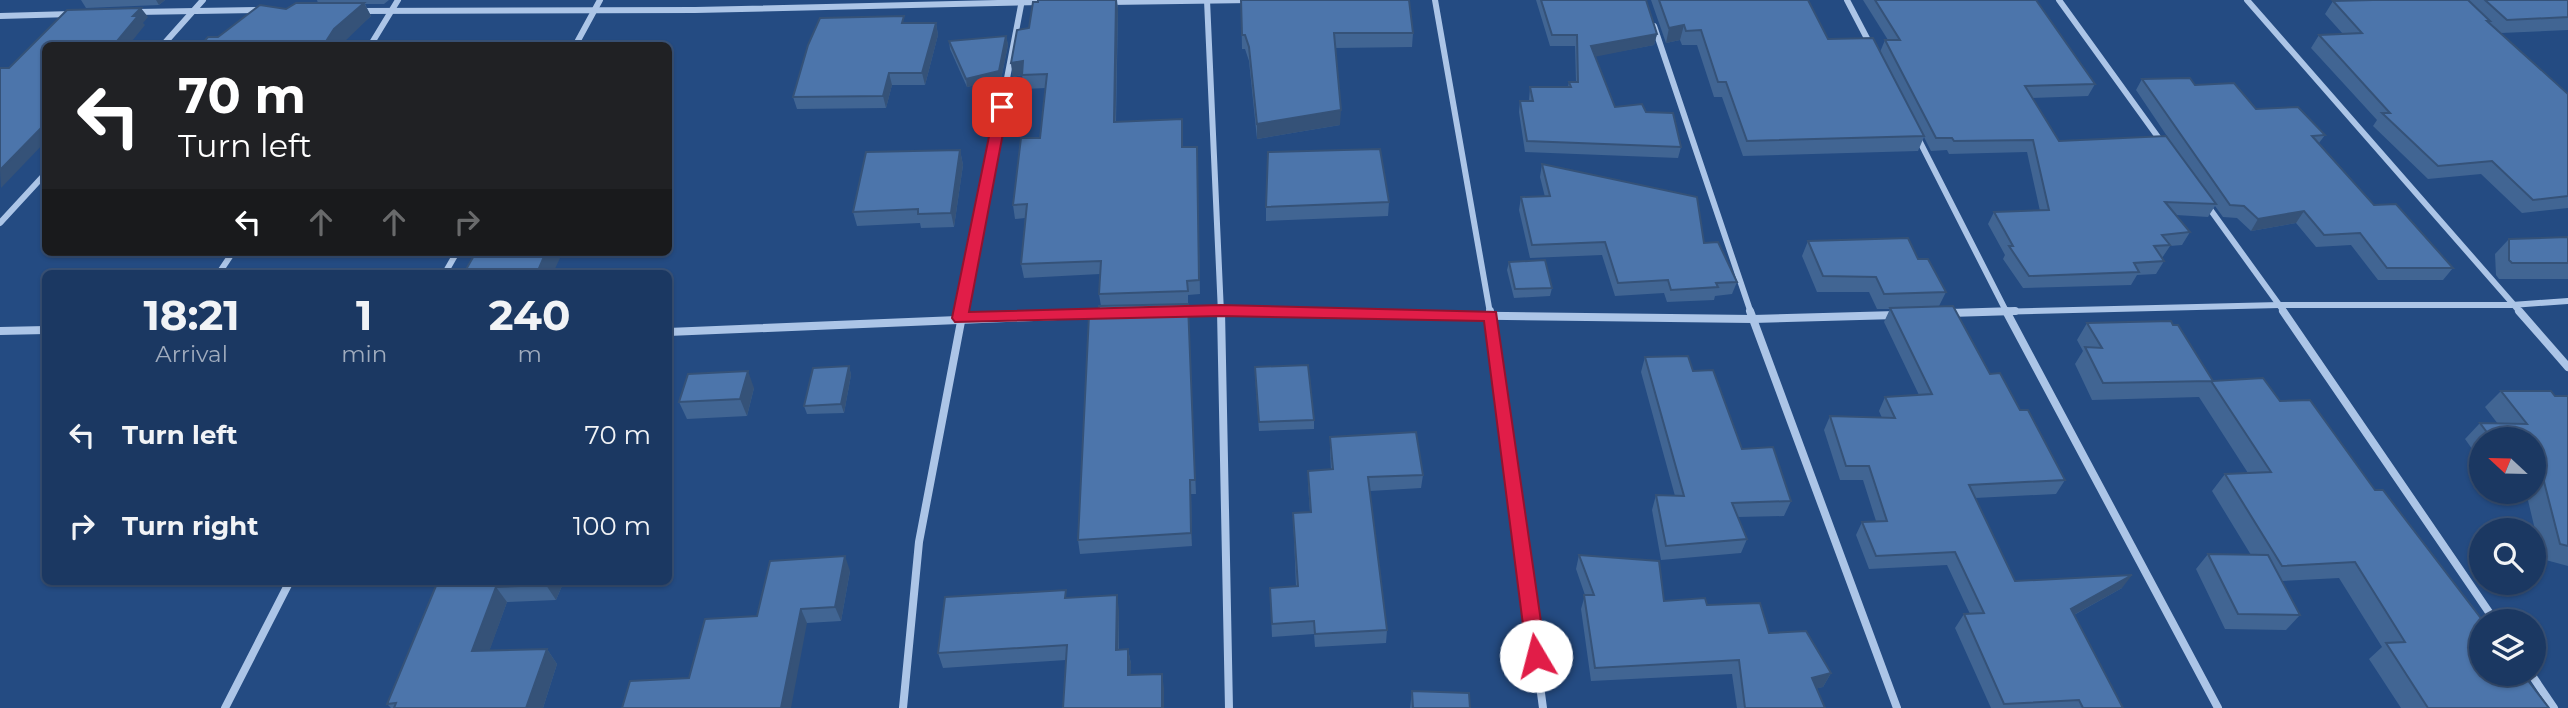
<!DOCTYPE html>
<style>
:root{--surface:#1b3862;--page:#28436b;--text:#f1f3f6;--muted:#a0acbe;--line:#395277}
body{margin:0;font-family:Montserrat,sans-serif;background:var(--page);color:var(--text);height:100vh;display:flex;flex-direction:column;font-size:26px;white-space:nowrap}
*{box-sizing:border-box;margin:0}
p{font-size:23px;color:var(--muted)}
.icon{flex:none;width:38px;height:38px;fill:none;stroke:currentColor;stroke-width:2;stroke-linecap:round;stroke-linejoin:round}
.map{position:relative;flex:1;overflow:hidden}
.details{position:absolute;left:42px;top:270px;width:630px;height:315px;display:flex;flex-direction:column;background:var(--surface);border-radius:10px;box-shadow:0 2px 5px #0004,0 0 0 2px var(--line)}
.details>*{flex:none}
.hud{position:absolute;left:42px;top:42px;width:630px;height:214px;border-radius:10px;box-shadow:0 2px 5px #0004,0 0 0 2px var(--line);background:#202124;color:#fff;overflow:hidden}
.needle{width:46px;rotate:292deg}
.fabs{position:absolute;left:2469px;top:427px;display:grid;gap:14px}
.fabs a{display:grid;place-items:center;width:77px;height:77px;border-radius:50%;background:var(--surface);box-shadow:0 2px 5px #0004,0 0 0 2px var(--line);font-size:35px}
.pin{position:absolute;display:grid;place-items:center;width:60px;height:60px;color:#fff;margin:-30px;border-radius:14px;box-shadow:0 4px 10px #0006}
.me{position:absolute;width:77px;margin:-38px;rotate:352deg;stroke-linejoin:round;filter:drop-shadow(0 0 5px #0008)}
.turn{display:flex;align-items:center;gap:24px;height:147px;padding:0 21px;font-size:32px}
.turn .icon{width:91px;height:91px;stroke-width:2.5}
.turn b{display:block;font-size:49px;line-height:60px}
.lanes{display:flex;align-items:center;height:66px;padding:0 21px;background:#0003;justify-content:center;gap:35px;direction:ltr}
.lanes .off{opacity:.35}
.eta{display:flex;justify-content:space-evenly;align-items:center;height:119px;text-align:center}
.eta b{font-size:42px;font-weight:700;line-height:49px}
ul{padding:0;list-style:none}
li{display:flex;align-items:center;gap:21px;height:91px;padding:0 21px}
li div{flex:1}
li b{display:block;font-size:26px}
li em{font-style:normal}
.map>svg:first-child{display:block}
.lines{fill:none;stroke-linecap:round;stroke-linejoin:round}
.minor-far1{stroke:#acc5e7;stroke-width:6}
.minor{stroke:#acc5e7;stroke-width:8}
.wall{fill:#416593}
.shaded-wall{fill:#355278}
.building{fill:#4c75ab;stroke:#355278;stroke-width:2}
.route{fill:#e11d48;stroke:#92132f;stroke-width:2}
</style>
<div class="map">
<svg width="2568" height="708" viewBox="0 0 2568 708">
<rect width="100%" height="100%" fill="#244b82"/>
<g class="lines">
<g class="minor-far1">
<path d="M1207 0 1221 313"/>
<path d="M1435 0 1490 313"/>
<path d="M1847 0 1871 46"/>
<path d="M2059 0 2163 144"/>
<path d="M2247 0 2521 313"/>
<path d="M1109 2 1252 0"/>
<path d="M360 11 695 10 1041 2"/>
<path d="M136 12 261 10"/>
<path d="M0 16 72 14"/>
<path d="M1654 26 1751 313"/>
<path d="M162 46 203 0"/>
<path d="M370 46 398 0"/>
<path d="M575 46 600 0"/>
<path d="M1918 138 2007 313"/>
<path d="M2207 205 2285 313"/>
<path d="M0 223 46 173"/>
<path d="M219 273 233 252"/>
<path d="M445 273 457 252"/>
<path d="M1180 312 1275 313"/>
<path d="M962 313 1022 0"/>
<path d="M1950 313 2279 305H2512L2568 301"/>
</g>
<g class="minor">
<path d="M1221 311 1229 708"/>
<path d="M1490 311 1543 708"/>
<path d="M1750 311 1897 708"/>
<path d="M2006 311 2218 708"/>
<path d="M2283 311 2495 621"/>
<path d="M2519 311 2568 367"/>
<path d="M1180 312 1753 319 1896 315"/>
<path d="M1950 313 2015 311"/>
<path d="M0 331 46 330"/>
<path d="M668 332 1105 314"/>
<path d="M2531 674 2554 708"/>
<path d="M225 708 290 581"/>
<path d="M903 708 919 542 963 311"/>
</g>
</g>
<g class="wall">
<path d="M81 0H165L159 5 86 8Z"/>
<path d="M317 0H389L384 4H365L371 16 342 42 218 37 286 9 318 3Z"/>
<path d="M1038 0H1117L1118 8 1116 122 1182 132 1183 147H1197L1200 294 1188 295V305L1196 494H1191L1192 546 1080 554 1078 540 1098 314 1101 306 1099 294 1100 274 1024 278 1021 264 1025 218 1015 219 1013 205 1040 138 1046 88 1024 89 1022 75 1013 77 1011 63 1029 28Z"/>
<path d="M1241 0 1413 33 1412 47 1335 48 1340 125 1257 139 1249 61 1245 49H1242Z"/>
<path d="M1536 0H1646L1657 34 1654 45 1595 56 1615 107 1646 112 1681 147 1678 158 1525 152 1519 112 1520 101H1529L1530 87H1568L1569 82H1576L1575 46H1550Z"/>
<path d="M1651 0H1808L1828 39 1880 52 1885 40H1888L1863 0H2036L2095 84 2088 96 2032 98 2059 141 2177 151 2136 90 2142 79 2195 85 2325 135 2319 143 2374 205 2453 268 2443 280H2378L2351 245 2316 247 2296 223 2251 231 2237 218 2223 217 2215 206 2208 217 2176 215 2190 232 2182 245 2170 246 2162 258 2164 261 2156 274 2137 275 2131 285 2023 288 2003 259 2005 255 1988 224 1994 212 2040 211 2027 152 1949 154 1947 150 1931 151 1924 137 1918 151 1743 156 1722 97H1714L1697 45H1682L1680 40 1666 43Z"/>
<path d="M2373 0H2568V30L2501 33 2568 94V208L2522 213 2481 174 2428 179 2373 126 2377 120 2311 48 2319 35 2343 34 2325 14 2333 1Z"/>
<path d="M905 23H936L938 35 925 85H892L886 108 797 109 793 97Z"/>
<path d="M1006 36 1008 45 1001 79 967 87 950 49 949 41Z"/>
<path d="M960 150 963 165 954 227 921 228 920 223 857 226 853 212Z"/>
<path d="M1542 164 1704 243 1737 282 1732 294 1715 296 1714 300 1667 302 1664 293 1615 296 1602 255 1530 258 1519 210 1521 197H1545L1540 177Z"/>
<path d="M1389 202 1388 216 1266 221V207Z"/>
<path d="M2568 237V279H2499L2496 275 2495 254 2509 239Z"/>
<path d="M1808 241 1918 259 1946 292 1939 306 1990 374 2020 410 2065 480 2056 494 1975 498 2015 581 2122 588 2074 615 2123 708H1991L1955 628 1964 614H1970L1947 565 1869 569 1856 535 1862 522 1876 521 1863 480H1840L1824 430 1830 416 1882 418 1879 411 1885 397 1919 395 1884 322 1890 309H1877L1869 292H1817L1802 256Z"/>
<path d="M1509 262 1552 288 1550 296 1514 298 1507 270Z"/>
<path d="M2087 323 2173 325 2213 381 2280 401 2375 490 2549 708H2401L2369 659 2382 647 2339 578 2282 581 2300 615 2286 630 2225 629 2196 569 2208 554 2251 555 2212 491 2225 474 2248 473 2199 397 2092 400 2075 364 2083 351 2077 340Z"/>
<path d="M1645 357 1693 371 1742 449 1791 501 1784 516 1738 517 1747 539 1741 553 1661 560 1652 510 1656 495 1675 496 1641 372Z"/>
<path d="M849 366 851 375 844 413 807 414 804 406Z"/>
<path d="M1255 375 1314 420V429L1259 431Z"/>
<path d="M754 388 747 416 687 419 679 402Z"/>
<path d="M2501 391 2568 396V566L2542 559 2526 492H2534V439H2482V463L2465 439 2480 423 2498 424 2485 407Z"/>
<path d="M1330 437 1423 475 1421 488 1370 491 1387 630 1386 643 1315 647 1314 634 1272 637 1270 588 1296 587 1293 513 1310 512 1308 485V471L1331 470 1330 451Z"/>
<path d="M1579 555 1664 601 1707 605 1769 633 1831 673 1823 687 1817 688 1825 708H1737L1732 674 1591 681 1581 609 1585 595 1576 569Z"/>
<path d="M850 571 841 621 807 623 757 616Z"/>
<path d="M438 581H564L556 600 507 602 489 651 547 649 557 664 543 708H391L387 704Z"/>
<path d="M1067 597 1119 610V650L1128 649 1131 664 1130 675 1164 688V708H1063L1066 660 943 668 938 653Z"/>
<path d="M1412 691 1470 708H1410Z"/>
</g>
<g class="shaded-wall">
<path d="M156 0H165L159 5Z"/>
<path d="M1116 0 1118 8 1115 135 1114 122Z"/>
<path d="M364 3 371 16 340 46H323L334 29Z"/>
<path d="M141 8 148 17 143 23 145 25 128 46H113L133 16Z"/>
<path d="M936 23 938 35 925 85 922 73Z"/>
<path d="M1684 25 1680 40 1666 43 1669 28Z"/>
<path d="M1657 34 1654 45 1589 58 1591 46Z"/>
<path d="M1006 36 1008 45 1001 79 967 87 966 79Z"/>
<path d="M1023 61 1025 74 1013 77 1011 63Z"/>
<path d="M889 73 892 85 886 108 883 96Z"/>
<path d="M1341 110 1340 125 1257 139V124Z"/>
<path d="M46 123V141L1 188 0 170Z"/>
<path d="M960 150 963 165 954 227 951 213Z"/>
<path d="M2304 211 2296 223 2251 231 2258 219Z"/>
<path d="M546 252H559L561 256 553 273H537Z"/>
<path d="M849 366 851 375 844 413 841 404Z"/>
<path d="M748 371 754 388 747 416 740 399Z"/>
<path d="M1190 480 1191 494 1192 546 1191 533Z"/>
<path d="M845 556 850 571 841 621 835 607Z"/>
<path d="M2132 575 2122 588 2061 622 2071 609Z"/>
<path d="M548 581H564L556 600 546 585Z"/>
<path d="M496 587 507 602 484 666 472 651Z"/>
<path d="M1117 595 1119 610 1118 664 1116 650Z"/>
<path d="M801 609 807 623 791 708H781Z"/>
<path d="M547 649 557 664 543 708H526Z"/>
<path d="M1128 649 1131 664 1130 690 1128 675Z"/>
<path d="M1831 673 1823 687 1805 691 1812 678Z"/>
<path d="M1162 674 1164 688V708H1162Z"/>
</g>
<g class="building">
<path d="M1038 0H1116L1114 122 1182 119V147H1197L1199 280 1187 281 1188 291 1099 294 1101 261 1021 264 1027 204 1013 205 1021 138H1040L1047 74 1022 75 1023 61 1011 63 1017 30 1029 28 1033 2H1038Z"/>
<path d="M1241 0H1409L1413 33H1334L1341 110 1257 124 1249 47 1245 35H1242Z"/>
<path d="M1541 0H1646L1657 34 1591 46 1615 107 1642 104 1646 112 1673 113 1681 147 1527 141 1520 101H1533L1530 87H1571L1569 82H1578L1577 35H1552Z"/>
<path d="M1659 0H1808L1828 39 1873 38 1924 136 1747 141 1726 82H1718L1701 30 1686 31 1684 25 1669 28Z"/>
<path d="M1875 0H2036L2095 84 2025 86 2059 141 2166 136 2216 204 2165 202 2190 232 2162 235 2170 245 2154 246 2164 261 2134 263 2139 272 2029 276 2009 246H2013L1994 212 2049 210 2033 140 1954 141 1952 138H1936L1885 40H1900Z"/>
<path d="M2373 0H2468L2490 21H2487L2568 94V196L2533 200 2492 161 2438 166 2382 113H2390L2319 35 2362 33 2333 1Z"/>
<path d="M2485 0H2568V17L2507 20Z"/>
<path d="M296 3H364L334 29 323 46H200L208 37H218L260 5 286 9Z"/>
<path d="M141 8 133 16H138L113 46H46V123L0 170V68H9L67 10Z"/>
<path d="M904 16 902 23H936L922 73H889L883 96 793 97 808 45 820 18Z"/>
<path d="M1006 36 999 71 966 79 949 41Z"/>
<path d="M2190 78 2195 85 2234 83 2256 109 2298 107 2325 135 2312 136 2374 205 2396 204 2453 268H2387L2360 233 2324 235 2304 211 2258 219 2244 206 2230 205 2142 79Z"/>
<path d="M1380 149 1389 202 1266 207 1268 152Z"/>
<path d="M960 150 951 213 918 214V209L853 212 866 152Z"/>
<path d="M1542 164 1697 197 1704 243 1718 242 1737 282 1716 283 1718 287 1671 290 1668 280 1618 283 1605 242 1532 245 1521 197 1550 196Z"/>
<path d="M2568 237V263H2512L2509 260V239Z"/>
<path d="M1908 238 1918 259H1928L1946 292 1884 294 1876 277 1823 276 1808 241Z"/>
<path d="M476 252H546L537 273H464Z"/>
<path d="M1545 260 1552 288 1515 289 1509 262Z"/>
<path d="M1188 304 1195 480H1190L1191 533 1078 540 1089 315 1098 314 1099 306Z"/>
<path d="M1953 306 1990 374 2000 373 2020 410H2028L2065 480 1969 485 2015 581 2132 575 2071 609 2123 708H2083L2079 700 2004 704 1964 614 1984 613 1955 552 1876 556 1862 522 1887 521 1869 466H1846L1830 416 1895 418 1885 397 1932 394 1890 308Z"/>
<path d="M2171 321 2173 325H2178L2213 381 2263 378 2280 401 2310 400 2375 490H2383L2483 621H2482V674H2523L2549 708H2428L2386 643 2405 642 2355 562 2282 566 2225 474 2271 472 2211 381 2103 383 2085 347 2102 348 2087 323Z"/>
<path d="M1688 356 1693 371 1713 370 1742 449 1773 447 1791 501 1732 503 1747 539 1666 546 1656 495 1684 496 1645 357Z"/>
<path d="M1308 365 1314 420 1259 422 1255 367Z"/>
<path d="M849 366 841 404 804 406 813 368Z"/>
<path d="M748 371 740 399 679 402 688 374Z"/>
<path d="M2501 391H2551L2555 396H2568V546L2560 544 2541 470 2534 469V439H2492L2480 423 2527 424Z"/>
<path d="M1416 432 1423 475 1368 477 1387 630 1315 634 1314 621 1272 624 1270 588 1298 586 1293 513 1311 512 1308 471 1333 469 1330 437Z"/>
<path d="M2208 554 2268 555 2300 615 2238 614Z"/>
<path d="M1579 555 1659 561 1664 601 1705 598 1707 605 1760 603 1769 633 1806 631 1831 673 1812 678 1825 708H1745L1739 660 1595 668 1584 595H1594Z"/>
<path d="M845 556 835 607 801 609 781 708H622L630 681 689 678 705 619 757 616 770 561Z"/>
<path d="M438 581H548L546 585 496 587 472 651 547 649 526 708H394L396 703 387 704Z"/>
<path d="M1066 590 1065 598 1117 595 1116 650 1128 649V675L1162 674V708H1063L1067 645 938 653 945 597Z"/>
<path d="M1412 691 1469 693 1470 708H1413Z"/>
</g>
<path class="route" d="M1002 103 1008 107 969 312 1221 305 1496 312 1546 656 1543 662H1530L1527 656 1484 321 1221 316 955 322 952 318 995 107Z"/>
</svg>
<div class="fabs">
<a><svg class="needle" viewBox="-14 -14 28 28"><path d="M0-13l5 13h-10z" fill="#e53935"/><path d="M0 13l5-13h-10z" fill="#a0acbe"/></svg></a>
<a><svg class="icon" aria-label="search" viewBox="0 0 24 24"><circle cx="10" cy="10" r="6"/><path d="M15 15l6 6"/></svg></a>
<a><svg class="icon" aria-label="layers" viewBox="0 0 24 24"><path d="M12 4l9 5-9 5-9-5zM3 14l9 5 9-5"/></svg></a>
</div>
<div class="pin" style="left:1002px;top:107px;background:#d93025"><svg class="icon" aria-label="arrive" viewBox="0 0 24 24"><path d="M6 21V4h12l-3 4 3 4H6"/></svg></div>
<svg class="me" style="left:1536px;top:656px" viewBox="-20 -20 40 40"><circle r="19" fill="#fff"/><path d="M0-13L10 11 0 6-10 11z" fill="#e11d48"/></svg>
<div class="hud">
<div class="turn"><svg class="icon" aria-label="left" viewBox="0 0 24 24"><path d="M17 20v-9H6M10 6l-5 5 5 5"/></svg><div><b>70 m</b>Turn left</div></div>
<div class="lanes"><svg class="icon" aria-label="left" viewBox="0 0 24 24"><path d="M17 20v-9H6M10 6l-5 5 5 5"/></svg><svg class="icon off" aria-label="ahead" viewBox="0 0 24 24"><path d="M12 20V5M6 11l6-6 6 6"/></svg><svg class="icon off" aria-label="ahead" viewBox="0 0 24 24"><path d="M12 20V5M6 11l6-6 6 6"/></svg><svg class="icon off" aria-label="right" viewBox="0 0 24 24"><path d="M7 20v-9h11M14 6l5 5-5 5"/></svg></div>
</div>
<section class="details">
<div class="eta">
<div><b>18:21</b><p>Arrival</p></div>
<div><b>1</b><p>min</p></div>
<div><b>240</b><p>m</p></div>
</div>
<ul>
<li><svg class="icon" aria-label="left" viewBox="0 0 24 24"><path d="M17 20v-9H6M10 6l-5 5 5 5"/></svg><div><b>Turn left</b></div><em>70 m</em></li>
<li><svg class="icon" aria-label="right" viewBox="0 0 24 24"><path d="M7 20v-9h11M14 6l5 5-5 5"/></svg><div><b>Turn right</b></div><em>100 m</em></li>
</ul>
</section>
</div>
